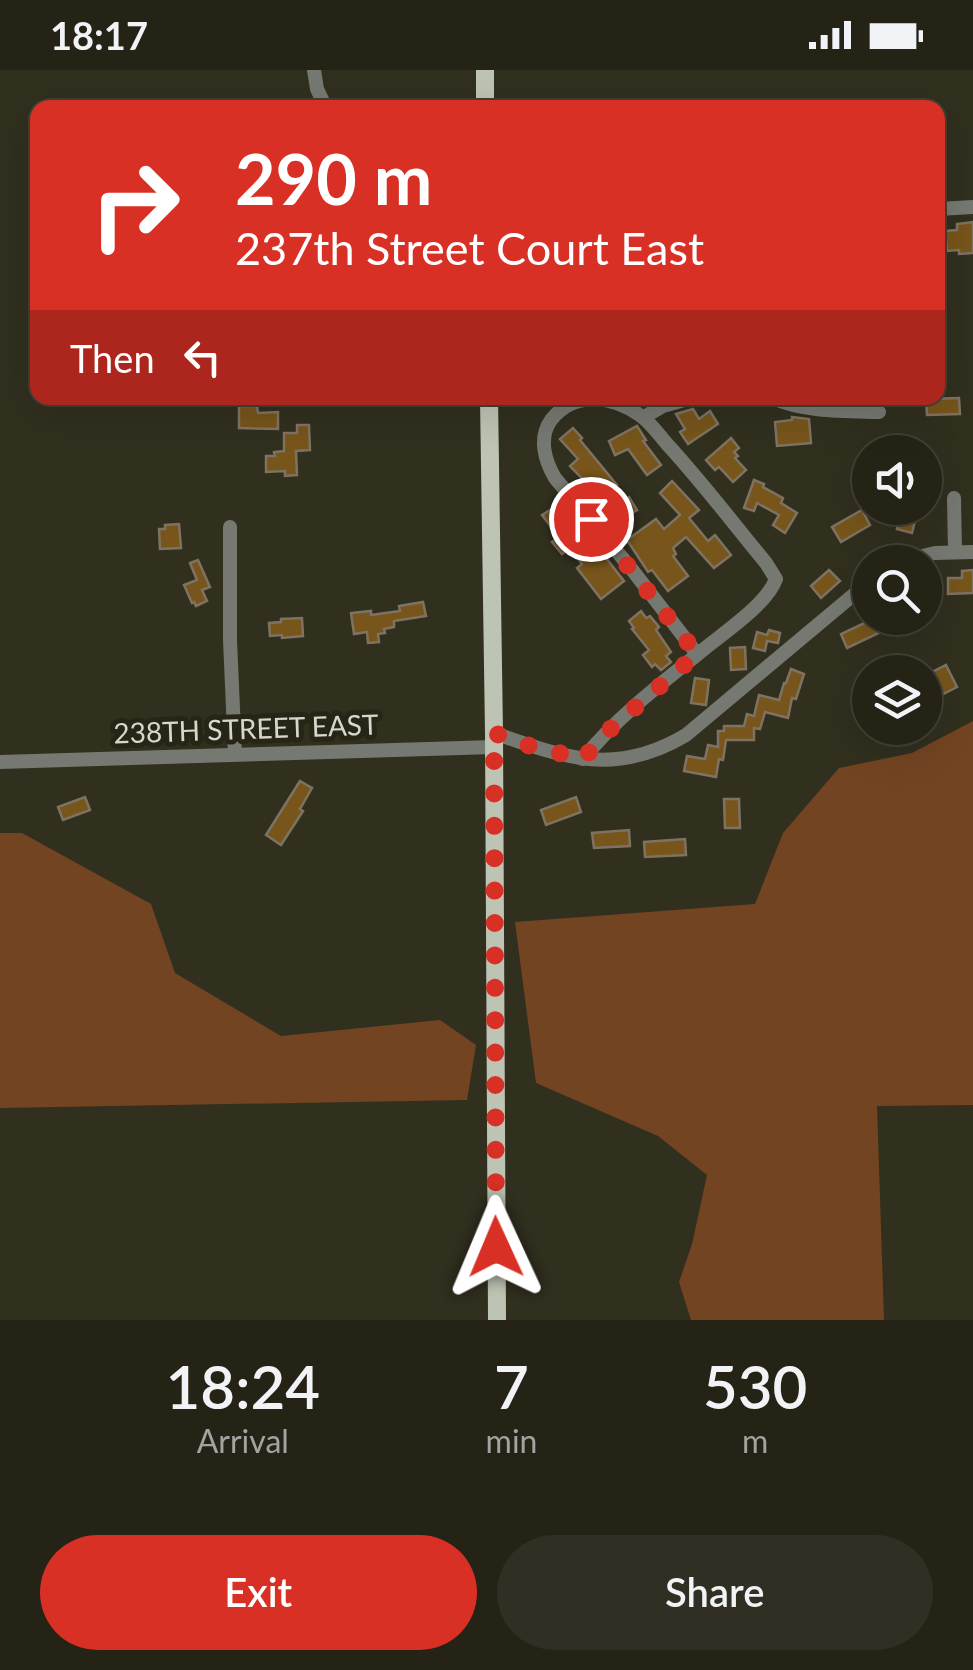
<!DOCTYPE html>
<style>
:root{--surface:#252316;--page:#312f23;--text:#f1f3f6;--muted:#a3a4a1;--line:#424035;--accent:#d93025}
body{margin:0;font-family:Lato,sans-serif;background:var(--page);color:var(--text);height:100vh;display:flex;flex-direction:column;font-size:38px;white-space:nowrap}
*{box-sizing:border-box;margin:0}
p{font-size:32px;color:var(--muted)}
.icon{flex:none;width:55px;height:55px;fill:none;stroke:currentColor;stroke-width:2;stroke-linecap:round;stroke-linejoin:round}
.map{position:relative;height:1250px;overflow:hidden}
.sheet{display:flex;flex-direction:column;background:var(--surface);flex:1}
.sheet>*{flex:none}
.hud{position:absolute;left:30px;top:30px;width:915px;height:305px;border-radius:20px;box-shadow:0 10px 40px #0002,0 0 0 2px var(--line);background:#d93025;color:#fff;overflow:hidden}
.controls{position:absolute;left:852px;top:365px;display:grid;gap:20px}
.controls a{display:grid;place-items:center;width:90px;height:90px;border-radius:50%;background:var(--surface);box-shadow:0 10px 40px #0002,0 0 0 2px var(--line);font-size:50px}
.pin{position:absolute;display:grid;place-items:center;width:85px;height:85px;color:#fff;margin:-42px;border:5px solid #fff;border-radius:50%;box-shadow:0 2px 10px #0007}
.me{position:absolute;width:110px;margin:-55px;rotate:359deg;stroke-linejoin:round;filter:drop-shadow(0 0 8px #0008)}
.turn{display:flex;align-items:center;gap:35px;height:210px;padding:0 40px;font-size:45px}
.turn .icon{width:130px;height:130px;stroke-width:2.5}
.turn b{display:block;font-size:70px;line-height:85px}
.then{display:flex;align-items:center;height:95px;padding:0 40px;background:#0003;gap:20px;font-size:38px}
.eta{display:flex;justify-content:space-evenly;align-items:center;height:170px;text-align:center}
.eta b{font-size:60px;font-weight:600;line-height:70px}
.action{display:flex;gap:20px;margin-top:auto;padding:20px 40px}
.action a{flex:1;height:115px;border-radius:60px;background:var(--accent);color:#fff;font-size:40px;font-weight:600;line-height:115px;text-align:center}
.action a+a{background:var(--page);color:var(--text)}
.status{display:flex;justify-content:space-between;align-items:center;height:70px;padding:0 50px;background:var(--surface);direction:ltr}
.status svg{height:28px;fill:currentColor}
.map>svg:first-child{display:block}
.green{fill:#734422}
.building{fill:#77551b;stroke:#7e7363;stroke-width:2.5}
.lines{fill:none;stroke-linecap:round;stroke-linejoin:round}
.minor{stroke:#767971;stroke-width:14}
.major{stroke:#bec4b4;stroke-width:18}
.route{stroke:#d93025;stroke-width:18;stroke-dasharray:0 32.4}
.labels{text-anchor:middle;stroke-width:10;stroke-linejoin:round;paint-order:stroke}
.street-label{font-size:28px;fill:#d8d7cd;stroke:#272515}
</style>
<div class="status"><b>18:17</b><svg viewBox="0 0 49 12"><path d="M0 12V9h3v3zM5 12V6h3v6zM10 12V3h3v9zM15 12V0h3v12zM26 1h20v11H26zM47 4h2v5h-2z"/></svg></div>
<div class="map">
<svg width="973" height="1250" viewBox="0 0 973 1250">
<rect width="100%" height="100%" fill="#312f1e"/>
<g class="green">
<path d="M973 651V1035L877 1036 884 1250H691L679 1212 692 1174 707 1105 658 1066 536 1013 515 852 755 834 783 763 839 698 912 683Z"/>
<path d="M0 763H22L151 834 175 903 281 966 440 950 476 975 467 1030 0 1038Z"/>
</g>
<g class="building">
<path d="M973 152V183L959 184V180L947 181 945 161 957 160V154Z"/>
<path d="M959 328 960 344 927 345 926 329Z"/>
<path d="M239 336H257L258 343 278 342V359L239 358Z"/>
<path d="M693 339 699 349 710 341 718 354 688 374 680 362 685 359 676 344Z"/>
<path d="M792 347 809 349 811 373 777 376 775 352 792 350Z"/>
<path d="M297 355H309L310 380 296 381 297 405 285 406V401L266 402V386H275L274 382 284 381V363H297Z"/>
<path d="M637 356 646 370 643 371 661 395 647 405 628 379 615 385 609 371Z"/>
<path d="M573 358 582 368 580 370 617 415 615 416 625 430 629 427 637 440 616 452 601 428 570 396 578 389 560 369Z"/>
<path d="M731 368 739 378 734 382 738 386 735 388 746 400 733 412 719 397 715 400 706 390Z"/>
<path d="M754 410 764 414 763 417 783 428 781 433 797 443 785 463 773 455 779 445 757 433 754 441 744 438Z"/>
<path d="M672 411 699 440 689 448 708 471 715 465 731 485 714 498 686 467 673 478 676 484 673 486 688 506 668 521 652 500 648 502 627 470 656 449 664 459 680 445 660 423Z"/>
<path d="M558 435 595 483 599 479 624 511 601 529 577 498 582 494 570 478 562 484 552 472 559 467 542 445Z"/>
<path d="M903 438 918 439 912 463 897 459Z"/>
<path d="M862 440 870 455 841 472 832 457Z"/>
<path d="M179 454 181 478 160 479 159 459H165V455Z"/>
<path d="M198 490 210 517 202 520 207 531 196 536 194 532 192 533 184 515 197 510 190 493Z"/>
<path d="M829 500 840 511 821 528 811 516Z"/>
<path d="M973 500V523L948 524V508H962V501Z"/>
<path d="M423 532 426 546 394 551V557L384 559 385 563 378 564 379 572 368 573 367 562 354 564 351 543 371 541V545L400 541 399 536Z"/>
<path d="M641 541 646 548 650 546 659 557 656 560 671 582 666 586 671 592 661 600 655 594 652 597 643 585 649 580 632 559 634 558 629 551Z"/>
<path d="M302 548 303 566 282 568V565L270 566 269 553 281 552V549Z"/>
<path d="M875 548 881 562 847 578 841 564Z"/>
<path d="M769 560 780 563 778 573 767 571 765 581 753 578 757 562 767 565Z"/>
<path d="M745 577 746 599 731 600 730 578Z"/>
<path d="M946 595 957 617 943 624 932 602Z"/>
<path d="M791 599 804 604 796 629 792 628 788 648 765 642 760 659 754 658V670H726L723 690 719 689 716 707 684 701 687 686 705 689 708 675 718 677V661H724V656H744L747 644 754 646 759 625 779 630 784 613H786Z"/>
<path d="M695 608 709 610 706 635 691 633Z"/>
<path d="M300 711 312 718 300 739 303 741 281 775 266 765Z"/>
<path d="M85 727 90 740 63 750 58 737Z"/>
<path d="M576 727 581 742 546 755 541 740Z"/>
<path d="M724 729H739L740 758H725Z"/>
<path d="M629 760 630 776 594 778 592 763Z"/>
<path d="M685 769 686 785 645 787 644 772Z"/>
</g>
<g class="lines">
<g class="minor">
<path d="M314 0 317 19 326 38"/>
<path d="M938 139 973 137"/>
<path d="M773 328C804 342 845 341 879 342"/>
<path d="M644 347 663 336 691 328"/>
<path d="M954 428 955 481"/>
<path d="M230 457V570L235 684"/>
<path d="M898 492 935 483 973 482"/>
<path d="M494 663C565 688 616 707 686 665L870 511"/>
<path d="M583 689C615 649 658 616 698 584 720 565 766 536 776 509L766 493C733 453 702 412 667 374 659 365 651 353 641 346 614 326 574 320 551 350 538 368 545 391 555 408L630 497 697 584"/>
<path d="M0 692 494 677"/>
</g>
<g class="major">
<path d="M485 0V38"/>
<path d="M489 328 494 663 497 1250"/>
</g>
</g>
<g class="lines">
<path class="route" d="M496 1177 494 663 530 676 583 689 608 661 697 584 591 449"/>
</g>
<g class="labels">
<g class="street-label">
<text transform="translate(246 659) rotate(-2)" y="10">238TH STREET EAST</text>
</g>
</g>
</svg>
<div class="controls">
<a><svg class="icon" aria-label="sound" viewBox="0 0 24 24"><path d="M4 9h4l5-4v14l-5-4H4zM17 9q2 3 0 6"/></svg></a>
<a><svg class="icon" aria-label="search" viewBox="0 0 24 24"><circle cx="10" cy="10" r="6"/><path d="M15 15l6 6"/></svg></a>
<a><svg class="icon" aria-label="layers" viewBox="0 0 24 24"><path d="M12 4l9 5-9 5-9-5zM3 14l9 5 9-5"/></svg></a>
</div>
<div class="pin" style="left:591px;top:449px;background:#d93025"><svg class="icon" aria-label="arrive" viewBox="0 0 24 24"><path d="M6 21V4h12l-3 4 3 4H6"/></svg></div>
<svg class="me" style="left:496px;top:1177px" viewBox="-20 -20 40 40"><path d="M0-17L14 15 0 8-14 15z" fill="#d93025" stroke="#fff" stroke-width="4"/></svg>
<div class="hud">
<div class="turn"><svg class="icon" aria-label="right" viewBox="0 0 24 24"><path d="M7 20v-9h11M14 6l5 5-5 5"/></svg><div><b>290 m</b>237th Street Court East</div></div>
<div class="then">Then<svg class="icon" aria-label="left" viewBox="0 0 24 24"><path d="M17 20v-9H6M10 6l-5 5 5 5"/></svg></div>
</div>
</div>
<section class="sheet">
<div class="eta">
<div><b>18:24</b><p>Arrival</p></div>
<div><b>7</b><p>min</p></div>
<div><b>530</b><p>m</p></div>
</div>
<div class="action"><a>Exit</a><a>Share</a></div>
</section>
